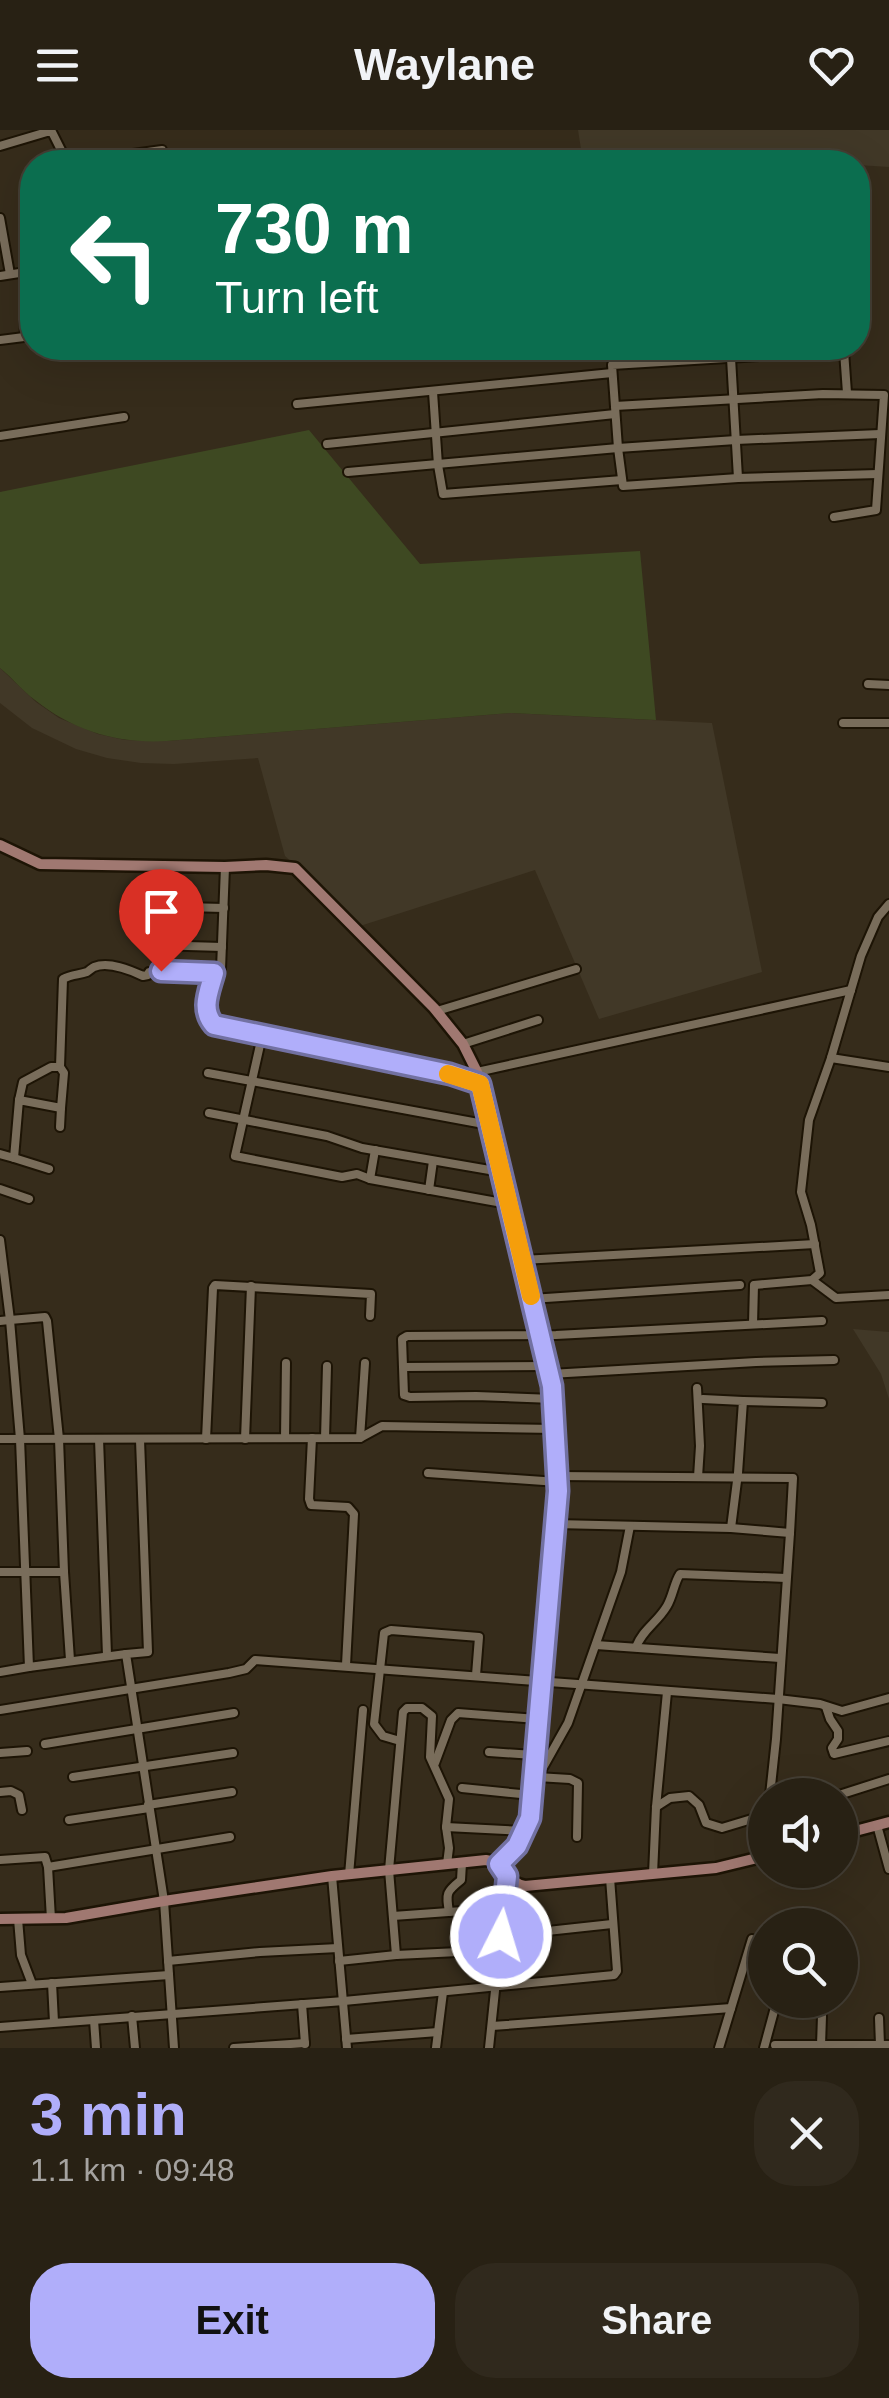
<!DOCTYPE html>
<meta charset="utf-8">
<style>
:root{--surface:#282114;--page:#30291d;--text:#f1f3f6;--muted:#a5a3a0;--line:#443e34;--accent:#b0aefa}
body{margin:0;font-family:Helvetica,sans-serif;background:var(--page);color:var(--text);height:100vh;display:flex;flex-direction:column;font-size:38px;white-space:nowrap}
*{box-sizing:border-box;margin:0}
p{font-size:32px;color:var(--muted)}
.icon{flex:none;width:55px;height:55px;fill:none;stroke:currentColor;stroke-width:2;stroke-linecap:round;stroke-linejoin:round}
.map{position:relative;height:1918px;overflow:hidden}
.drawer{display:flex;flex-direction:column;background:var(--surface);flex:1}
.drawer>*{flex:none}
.top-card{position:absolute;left:20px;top:20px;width:850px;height:210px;border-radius:40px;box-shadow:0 10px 40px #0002,0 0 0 2px var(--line);background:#0b6e4f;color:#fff;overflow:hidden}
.tools{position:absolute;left:748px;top:1648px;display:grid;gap:20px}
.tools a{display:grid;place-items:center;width:110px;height:110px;border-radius:50%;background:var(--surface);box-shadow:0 10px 40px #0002,0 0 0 2px var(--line);font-size:50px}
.pin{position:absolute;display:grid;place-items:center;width:85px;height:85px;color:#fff;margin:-102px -42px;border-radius:50% 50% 50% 0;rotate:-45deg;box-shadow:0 0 10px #0007}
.pin .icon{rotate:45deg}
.me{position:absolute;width:110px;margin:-55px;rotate:5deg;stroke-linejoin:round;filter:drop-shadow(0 0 8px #0008)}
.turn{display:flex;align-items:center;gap:35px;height:210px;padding:0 30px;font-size:45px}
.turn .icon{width:130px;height:130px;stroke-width:2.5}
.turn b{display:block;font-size:70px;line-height:85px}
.round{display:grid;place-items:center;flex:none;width:105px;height:105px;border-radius:40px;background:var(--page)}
.overview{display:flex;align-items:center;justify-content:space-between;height:170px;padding:0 30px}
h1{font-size:60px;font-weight:700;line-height:75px;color:var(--accent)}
.action{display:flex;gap:20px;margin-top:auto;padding:20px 30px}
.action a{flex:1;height:115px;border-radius:40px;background:var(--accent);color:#111;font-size:40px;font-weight:700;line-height:115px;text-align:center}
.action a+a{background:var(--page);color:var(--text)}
header{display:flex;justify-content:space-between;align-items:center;height:130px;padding:0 30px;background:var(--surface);font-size:45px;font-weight:700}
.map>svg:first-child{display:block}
.industrial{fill:#413827}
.green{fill:#3e4922}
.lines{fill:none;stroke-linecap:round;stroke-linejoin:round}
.street-casing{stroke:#1d1405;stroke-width:12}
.secondary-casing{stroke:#1d1405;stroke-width:15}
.street{stroke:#796d5b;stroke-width:8}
.secondary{stroke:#a07871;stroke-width:10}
.route-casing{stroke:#7271a2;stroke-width:25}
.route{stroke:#b0aefa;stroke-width:18}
.slow{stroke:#f59e0b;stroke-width:18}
</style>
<header><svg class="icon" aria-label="menu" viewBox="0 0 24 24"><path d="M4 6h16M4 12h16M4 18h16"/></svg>Waylane<svg class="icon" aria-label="heart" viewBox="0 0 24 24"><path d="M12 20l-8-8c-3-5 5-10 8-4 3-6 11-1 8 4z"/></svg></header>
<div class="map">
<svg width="889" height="1918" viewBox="0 0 889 1918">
<rect width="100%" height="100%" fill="#362c1b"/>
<g class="industrial">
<path d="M578 0H889V37L858 35V32H810L581 19Z"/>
<path d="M0 538 36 572 59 588 98 604 125 610 167 611 511 583 712 593 762 842 599 889 535 740 360 796 285 726 258 628 174 634 141 633 107 628 76 619 32 598 0 573Z"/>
<path d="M853 1199 889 1202V1269L881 1244Z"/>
</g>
<path class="green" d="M309 300 420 434 640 421 656 590 511 583 167 611C119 614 73 601 35 570 22 561 13 548 0 538V362Z"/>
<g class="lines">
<defs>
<g id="street">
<path d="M0 16 47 2H52L67 32"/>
<path d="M75 32 162 20"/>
<path d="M0 88 10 144"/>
<path d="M0 146 32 141"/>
<path d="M24 182 25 207"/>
<path d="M0 210 32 206"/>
<path d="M731 228 738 348"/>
<path d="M433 262 438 335 443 364 622 350"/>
<path d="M847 263 844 221 612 235 618 318 623 356 738 348 878 344"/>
<path d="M297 274 612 243"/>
<path d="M615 276 823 264 884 265 876 380 834 387"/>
<path d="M0 306 124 287"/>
<path d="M327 314 615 284"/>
<path d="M348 342 618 318 736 310 880 304"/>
<path d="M868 554 889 555"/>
<path d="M843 593H889"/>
<path d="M225 737 221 839 214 843C209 862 200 879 215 895L450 944 479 954"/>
<path d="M184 777 224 778"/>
<path d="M153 815 222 817"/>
<path d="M437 881 576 839"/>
<path d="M262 906 235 1026 342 1047 357 1044 370 1049 508 1074"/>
<path d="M463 914 538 890"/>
<path d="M831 928 889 937"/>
<path d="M477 942 851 860"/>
<path d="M208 943 489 995"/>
<path d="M19 970 23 952 51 937H60"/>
<path d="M209 983 327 1006 362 1018 501 1042"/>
<path d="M60 997 61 978"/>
<path d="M0 1024 14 1028 19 970 61 978 64 943 60 937 63 849C72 844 79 845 87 842 90 840 92 838 94 837 109 831 130 840 143 846L148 845 149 842 214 843"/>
<path d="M14 1028 49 1039"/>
<path d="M370 1049 375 1020"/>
<path d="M0 1059 29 1069"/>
<path d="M429 1060 433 1031"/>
<path d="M0 1110 10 1190 0 1191"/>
<path d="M522 1130 815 1114"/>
<path d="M812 1150 836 1168 889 1165"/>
<path d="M531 1169 740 1155"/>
<path d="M753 1194 754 1155 812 1150 820 1143 811 1095 801 1062 809 990 831 928 861 826 878 787 889 774"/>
<path d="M404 1237 548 1236"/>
<path d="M550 1244 756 1232 834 1230"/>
<path d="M697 1258 700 1316 698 1347"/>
<path d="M553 1269 476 1266 410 1267 404 1265 402 1209 407 1206 556 1205 822 1191"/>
<path d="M703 1269 743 1271 738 1343 731 1398"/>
<path d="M743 1271 822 1273"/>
<path d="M285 1308 286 1233"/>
<path d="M312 1308 309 1369 311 1375 348 1377 354 1384 346 1535"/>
<path d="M325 1308 327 1236"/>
<path d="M360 1308 365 1233"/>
<path d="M0 1309 360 1308 382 1296 555 1299"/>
<path d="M99 1309 107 1525"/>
<path d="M206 1309 213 1158 215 1155 371 1164 370 1186"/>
<path d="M245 1309 251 1156"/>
<path d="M140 1310 148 1522 126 1524 164 1771 174 1918"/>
<path d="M428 1343 558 1352"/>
<path d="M557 1346 793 1348 790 1403"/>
<path d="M555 1394 731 1398 790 1403 776 1609 770 1665"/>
<path d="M0 1442H64L70 1530"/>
<path d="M64 1442 59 1309 47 1191 45 1187 10 1190 20 1309 29 1537 126 1524"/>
<path d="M596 1515 780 1528"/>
<path d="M636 1517C643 1499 657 1493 667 1476 673 1466 674 1453 680 1444L786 1448"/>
<path d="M0 1542 29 1537"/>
<path d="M826 1577 830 1589 838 1601V1609L832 1618 834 1624 889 1611"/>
<path d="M0 1580 229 1543 246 1539 255 1530 778 1569 820 1574 842 1581 889 1568"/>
<path d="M400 1611 383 1606 374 1594 384 1503 391 1500 479 1507 476 1545"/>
<path d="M45 1614 234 1583"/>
<path d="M489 1622 534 1625"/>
<path d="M0 1623 27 1621"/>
<path d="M435 1633 451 1590 458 1583 537 1589"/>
<path d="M73 1647 233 1623"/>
<path d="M537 1647 570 1649 578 1653 577 1707"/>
<path d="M536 1650 568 1593 621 1442 630 1396"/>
<path d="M462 1658 531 1665"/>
<path d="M0 1662 11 1661 19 1665 22 1680"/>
<path d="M839 1665 889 1649"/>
<path d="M148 1675 232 1662"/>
<path d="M656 1677 670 1668 689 1666 699 1675 706 1693 722 1698 765 1685"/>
<path d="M69 1690 149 1678"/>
<path d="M877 1695 889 1739"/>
<path d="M446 1697 525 1701"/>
<path d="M0 1730 45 1727 48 1737 51 1789"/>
<path d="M48 1737 230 1707"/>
<path d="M653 1744 656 1677 667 1562"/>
<path d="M349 1745 363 1580"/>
<path d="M332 1746 347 1918"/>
<path d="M449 1782C446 1763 446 1762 461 1750L462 1733"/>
<path d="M393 1786 504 1778"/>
<path d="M18 1789 21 1825 32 1854"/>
<path d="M501 1806 612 1794"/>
<path d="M396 1825 389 1740 403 1582 407 1578H422L432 1586 430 1627 449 1669 446 1697 449 1718 447 1734"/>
<path d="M168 1831 260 1822 338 1818"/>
<path d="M339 1831 396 1825 500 1820"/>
<path d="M52 1853 54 1892"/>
<path d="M0 1857 169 1845"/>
<path d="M302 1874 305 1914"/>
<path d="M132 1886 135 1918"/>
<path d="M879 1888 880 1915"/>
<path d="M94 1890 96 1918"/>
<path d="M492 1896 731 1878"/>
<path d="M0 1897 344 1871 614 1845 617 1841 610 1748"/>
<path d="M346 1909 438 1902"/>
<path d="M775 1915H889"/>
<path d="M821 1915 822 1886"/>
<path d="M234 1918 305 1913"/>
<path d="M436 1918 443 1862"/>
<path d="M489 1918 507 1746"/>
<path d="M719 1918 752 1809"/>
<path d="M764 1918 777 1870"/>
</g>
<g id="secondary">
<path d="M0 715 40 734 225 737 266 735 295 738 434 878 463 914 477 942 553 1256 558 1361 530 1688 517 1716 499 1734"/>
<path d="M840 1705 889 1692"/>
<path d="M0 1789 66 1788 164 1771 332 1746 486 1730C505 1733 506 1753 525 1756L716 1738 765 1726"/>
</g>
</defs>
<use href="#street" class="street-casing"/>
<use href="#secondary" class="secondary-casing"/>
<use href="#street" class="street"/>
<use href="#secondary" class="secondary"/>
</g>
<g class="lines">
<defs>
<path id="route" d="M161 841 214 843C209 862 200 879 214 895L450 944 480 954 552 1256 558 1361 530 1688 517 1716 499 1734 507 1746 501 1806"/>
</defs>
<use href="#route" class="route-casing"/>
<use href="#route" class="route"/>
<path class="slow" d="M448 944 480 954 531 1166"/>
</g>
</svg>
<div class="tools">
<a><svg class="icon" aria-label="sound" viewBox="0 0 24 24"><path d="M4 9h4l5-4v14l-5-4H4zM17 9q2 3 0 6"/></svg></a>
<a><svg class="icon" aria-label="search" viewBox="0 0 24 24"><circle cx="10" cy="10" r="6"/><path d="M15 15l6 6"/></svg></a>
</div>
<div class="pin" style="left:161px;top:841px;background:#d93025"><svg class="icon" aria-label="arrive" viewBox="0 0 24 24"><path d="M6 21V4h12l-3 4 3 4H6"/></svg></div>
<svg class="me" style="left:501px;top:1806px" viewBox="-20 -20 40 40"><circle r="17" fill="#b0aefa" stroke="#fff" stroke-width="3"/><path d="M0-11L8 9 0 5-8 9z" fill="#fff"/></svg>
<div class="top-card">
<div class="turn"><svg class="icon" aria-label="left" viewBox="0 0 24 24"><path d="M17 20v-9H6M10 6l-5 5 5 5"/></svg><div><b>730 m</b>Turn left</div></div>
</div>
</div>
<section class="drawer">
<div class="overview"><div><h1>3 min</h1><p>1.1 km · 09:48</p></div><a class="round"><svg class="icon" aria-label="close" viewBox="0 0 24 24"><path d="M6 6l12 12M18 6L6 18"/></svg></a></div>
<div class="action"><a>Exit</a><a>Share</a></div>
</section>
